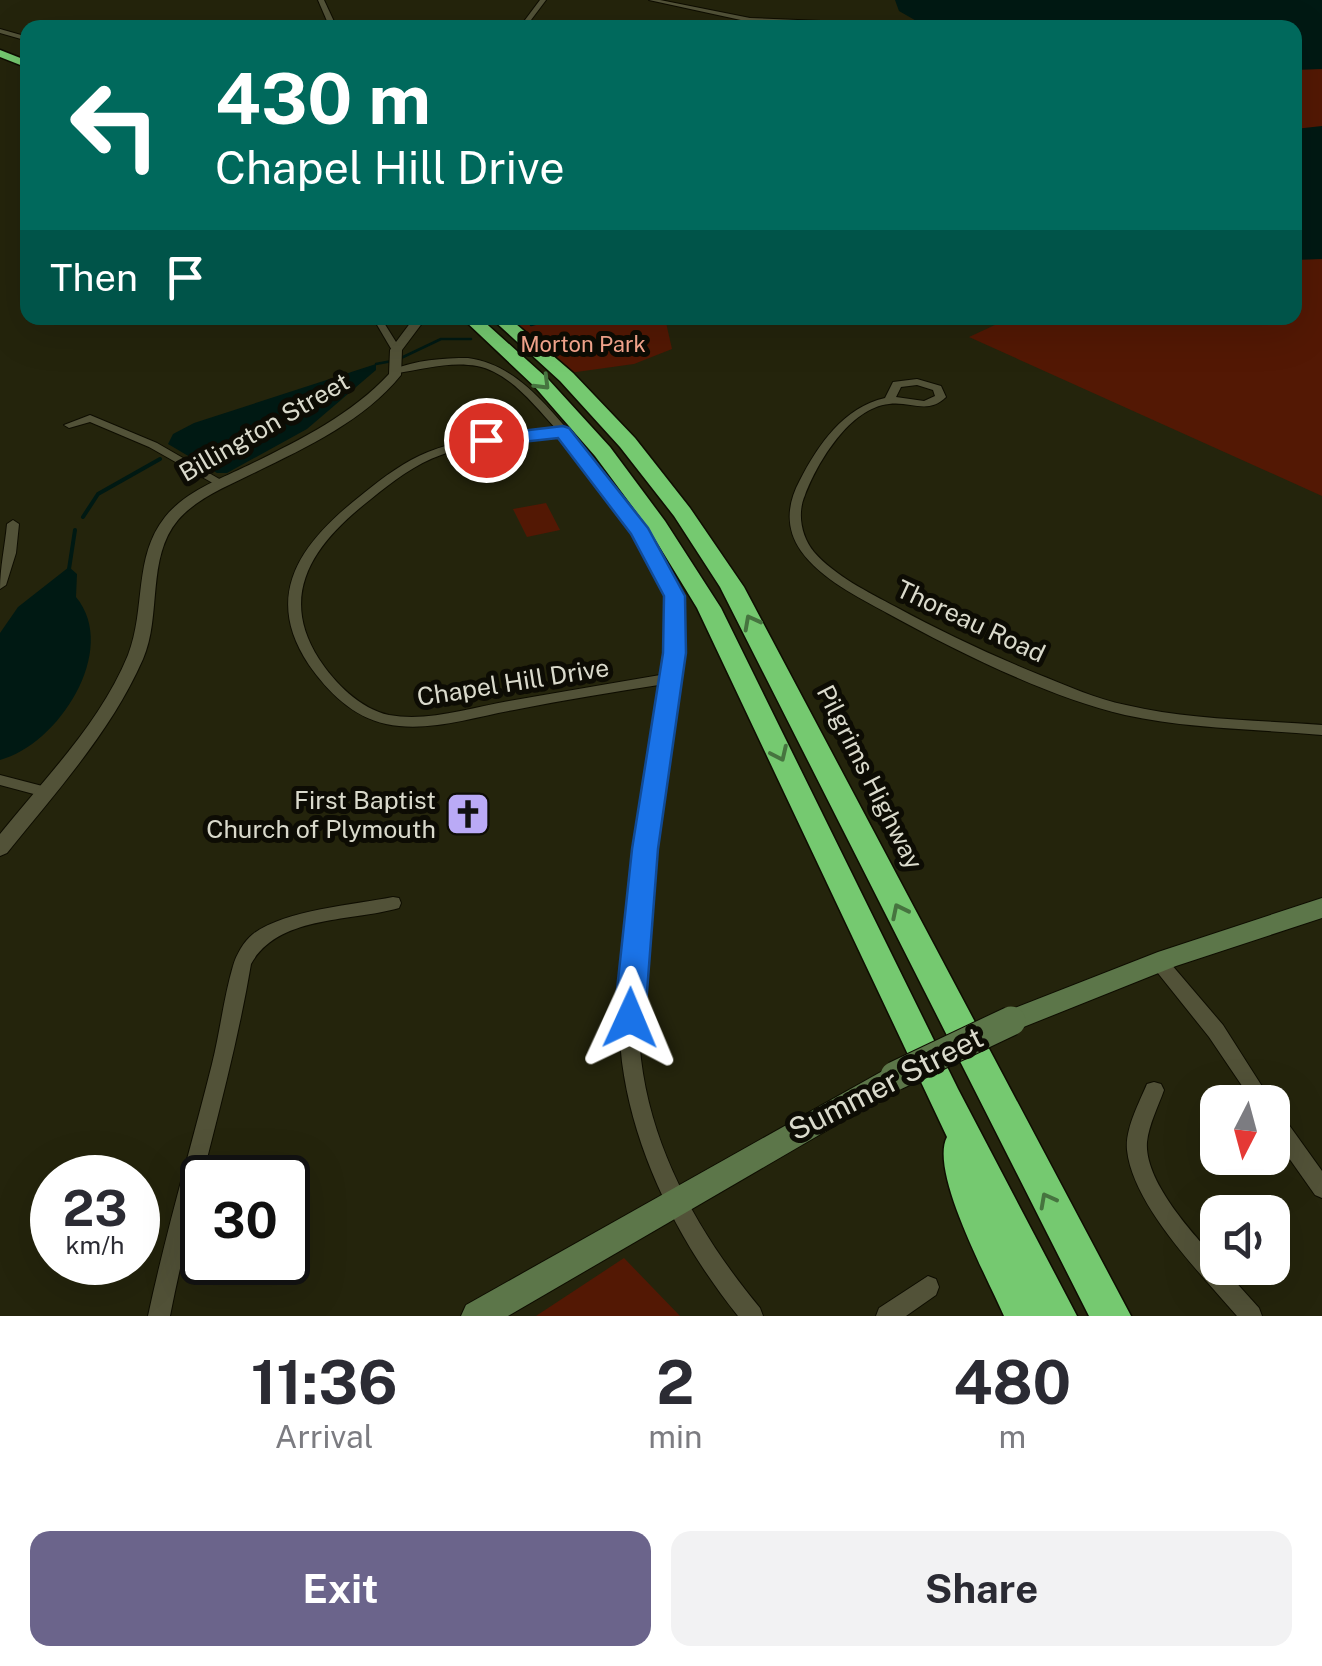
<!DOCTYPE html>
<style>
:root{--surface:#fff;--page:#f2f2f3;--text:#2b2b33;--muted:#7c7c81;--accent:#6b648b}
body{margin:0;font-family:"Public Sans",sans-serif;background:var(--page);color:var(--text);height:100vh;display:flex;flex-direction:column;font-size:38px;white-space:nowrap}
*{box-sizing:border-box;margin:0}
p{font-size:32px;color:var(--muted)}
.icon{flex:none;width:55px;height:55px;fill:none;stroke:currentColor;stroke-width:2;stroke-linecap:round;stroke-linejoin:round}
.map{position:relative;height:1316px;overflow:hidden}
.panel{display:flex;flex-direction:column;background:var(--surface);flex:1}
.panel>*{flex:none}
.hud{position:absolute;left:20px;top:20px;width:1282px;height:305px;border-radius:20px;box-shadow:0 10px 40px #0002;background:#00695c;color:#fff;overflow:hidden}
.needle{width:65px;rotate:186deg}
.fabs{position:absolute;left:1200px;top:1085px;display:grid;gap:20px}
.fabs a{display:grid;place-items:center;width:90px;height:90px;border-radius:20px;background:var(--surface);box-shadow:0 10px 40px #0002;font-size:50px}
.speed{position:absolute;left:30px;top:1155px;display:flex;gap:20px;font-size:50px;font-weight:700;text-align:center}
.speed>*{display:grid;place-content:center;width:130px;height:130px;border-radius:50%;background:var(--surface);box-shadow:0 10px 40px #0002;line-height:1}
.speed small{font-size:25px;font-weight:400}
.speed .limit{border:5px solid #111;border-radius:15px;background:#fff;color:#111}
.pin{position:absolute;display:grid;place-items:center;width:85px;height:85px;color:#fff;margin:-42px;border:5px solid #fff;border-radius:50%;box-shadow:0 2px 10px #0007}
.me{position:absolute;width:110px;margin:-55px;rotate:1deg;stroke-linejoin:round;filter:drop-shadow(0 0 8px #0008)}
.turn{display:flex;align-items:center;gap:35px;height:210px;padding:0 30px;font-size:45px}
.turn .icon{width:130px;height:130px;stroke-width:2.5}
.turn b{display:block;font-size:70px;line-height:85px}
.then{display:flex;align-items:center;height:95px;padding:0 30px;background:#0003;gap:20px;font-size:38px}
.eta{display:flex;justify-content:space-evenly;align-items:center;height:170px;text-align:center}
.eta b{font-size:60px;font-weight:700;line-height:70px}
.primary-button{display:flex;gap:20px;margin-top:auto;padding:20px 30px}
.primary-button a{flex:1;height:115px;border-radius:20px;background:var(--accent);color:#fff;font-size:40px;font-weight:700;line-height:115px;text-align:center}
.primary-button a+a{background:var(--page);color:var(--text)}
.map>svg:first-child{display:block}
.green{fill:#531804}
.water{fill:#001913}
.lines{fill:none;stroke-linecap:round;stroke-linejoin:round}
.stream-far1{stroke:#001913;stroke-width:2.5}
.stream{stroke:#001913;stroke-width:4}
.minor-casing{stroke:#0e0d00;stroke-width:2}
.tertiary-casing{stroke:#0e0d00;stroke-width:2}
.secondary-casing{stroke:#0e0d00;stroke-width:2}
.motorway-casing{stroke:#0e0d00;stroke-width:3}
.minor{fill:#525238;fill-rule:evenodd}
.tertiary{fill:#525238;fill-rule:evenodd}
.secondary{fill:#5c7649;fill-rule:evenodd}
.motorway{fill:#75c970;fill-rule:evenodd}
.secondary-bridge-casing{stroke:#0e0d00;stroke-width:31;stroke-linecap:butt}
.secondary-bridge{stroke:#5c7649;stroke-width:29}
.oneway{stroke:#46743f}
.route{fill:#1a73e8;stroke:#114b97;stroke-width:2.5}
.labels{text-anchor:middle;stroke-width:10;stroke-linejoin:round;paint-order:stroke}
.far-park-label{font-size:22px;fill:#faa990;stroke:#0d0c04}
.street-label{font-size:25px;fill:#dadacc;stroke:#0d0c04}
.poi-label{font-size:25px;fill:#dadacc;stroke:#0d0c04;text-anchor:end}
.near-street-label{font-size:30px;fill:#dadacc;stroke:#0d0c04}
</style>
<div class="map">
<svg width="1322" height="1316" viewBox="0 0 1322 1316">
<rect width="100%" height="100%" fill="#24240c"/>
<g class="green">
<path d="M1322 64V496L969 337 1010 318H1295V65Z"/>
<path d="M503 318H665L672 349 634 364 569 373Z"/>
<path d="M546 503 560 530 527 537 513 509Z"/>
<path d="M624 1258 680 1316H536Z"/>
</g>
<g class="water">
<path d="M895 0H1322V69L1295 70V28L927 27 899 11Z"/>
<path d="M1322 126V259L1295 260V129Z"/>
<path d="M376 364V370L307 429 227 473H217L168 444 173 434 194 423Z"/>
<path d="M69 567 77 574 76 597C120 650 58 745 0 760V633L18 607Z"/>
</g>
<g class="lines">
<g class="stream-far1">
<path d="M531 325 557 318"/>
<path d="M401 358 441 339H471"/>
<path d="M376 364 392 361"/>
</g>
<g class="stream">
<path d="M83 517 98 494 160 459"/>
<path d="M69 569 75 530"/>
</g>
<defs>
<g id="minor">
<path d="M540 0H546L525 28H519Z"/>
<path d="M649 0H660L750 18 868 23 865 25 750 22Z"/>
<path d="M0 29 28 37V41L0 33Z"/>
<path d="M373 318H381L401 350 399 352H393Z"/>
<path d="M468 358C516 364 549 408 579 443 604 475 628 507 651 541 659 553 670 565 676 579 695 625 675 702 667 751 651 851 629 957 641 1059 652 1152 701 1237 760 1308L763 1316H738C680 1244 634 1154 622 1062 617 1017 620 970 626 925 635 844 651 764 665 684 614 692 564 700 514 710 473 717 428 733 386 724 353 717 328 692 309 665 260 592 305 539 364 493 384 477 405 461 428 452 469 436 513 433 556 429 535 406 509 372 477 366 451 361 423 369 398 373L393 370C414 360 444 358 468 358ZM561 435 608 497 663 578 669 620 666 674C613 683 561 692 509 701 470 708 428 722 389 715 360 709 334 682 319 659 276 592 317 541 371 499 392 482 415 464 441 455 479 441 521 439 561 435Z"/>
<path d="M917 379 941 386 946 397C928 415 911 401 889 404 850 408 818 461 805 495 797 513 801 536 814 552 835 576 868 592 896 607 942 632 991 655 1040 675 1068 686 1096 699 1126 705 1189 720 1257 720 1322 725V735C1257 729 1189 729 1125 715 1048 697 956 651 887 613 858 597 821 579 801 551 785 528 787 504 800 480 818 445 844 407 885 398L893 382ZM917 385 933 390 935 396 924 401 896 397 901 387Z"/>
<path d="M90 415 157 443 228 484 226 486H218L149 447 90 422 69 428 64 425Z"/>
<path d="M13 520 19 524 16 553 6 585 0 589C0 567 5 546 7 524Z"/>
<path d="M0 775 50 788 53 792 50 796 45 797 0 785Z"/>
<path d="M393 897 399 898 401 903 399 908C351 922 278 915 251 964 231 1083 193 1198 170 1316H148C166 1231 191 1148 212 1064 220 1032 224 996 233 966 236 955 244 941 253 934 285 910 353 905 393 897Z"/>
<path d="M1159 955 1165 957 1223 1025 1272 1102H1253L1209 1037 1153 967 1150 962 1153 957Z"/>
<path d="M1154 1082 1161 1084 1164 1090C1158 1107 1149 1124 1147 1142 1144 1181 1193 1234 1218 1261V1268H1223L1259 1308 1262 1316H1237C1201 1274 1133 1206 1127 1150 1125 1129 1139 1103 1147 1084Z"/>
<path d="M1272 1108 1279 1111 1322 1171V1198L1315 1195 1272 1134Z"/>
<path d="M928 1276 936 1279 939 1287 936 1295 906 1316H876L879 1308Z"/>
</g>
<g id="tertiary">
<path d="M318 0H324L337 28H330Z"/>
<path d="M414 318H426L402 350 401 375C365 420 307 447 256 472 230 485 198 497 178 520 146 558 162 616 143 659 111 732 56 792 7 853L0 856V834C45 778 101 722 128 655 146 609 133 557 165 517 186 491 220 479 249 465 298 441 351 415 389 374L390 350Z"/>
</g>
<g id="secondary">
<path d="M1322 898V918L1176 966 1011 1032 1002 1029 998 1021 1002 1013 1158 952Z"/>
<path d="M895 1064 905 1067 909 1076 905 1085 508 1316H461L466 1305Z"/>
</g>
<g id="motorway">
<path d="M0 50 28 61V68L0 57Z"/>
<path d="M462 318H480L548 379 610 447 665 521 721 608 958 1089 1077 1316H1004C988 1279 929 1171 947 1137L697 608 647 526 595 456 535 387Z"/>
<path d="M491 318H509L573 373 635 438 690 508 744 587 1131 1316H1089L720 587 674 516 620 447 560 381Z"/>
</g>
</defs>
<use href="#minor" class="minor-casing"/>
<use href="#tertiary" class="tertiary-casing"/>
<use href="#secondary" class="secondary-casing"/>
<use href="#motorway" class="motorway-casing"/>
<use href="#minor" class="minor"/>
<use href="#tertiary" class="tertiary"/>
<use href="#secondary" class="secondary"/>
<use href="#motorway" class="motorway"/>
<defs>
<path id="secondary-bridge" d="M895 1076 1011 1021"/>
</defs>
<use href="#secondary-bridge" class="secondary-bridge-casing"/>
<use href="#secondary-bridge" class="secondary-bridge"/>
</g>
<defs><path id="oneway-chevron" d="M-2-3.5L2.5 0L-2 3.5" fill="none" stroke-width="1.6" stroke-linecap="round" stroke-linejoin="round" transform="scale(2.5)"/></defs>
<g class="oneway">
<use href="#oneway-chevron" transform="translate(543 383) rotate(45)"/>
<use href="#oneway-chevron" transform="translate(751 622) rotate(-118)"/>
<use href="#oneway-chevron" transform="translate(780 754) rotate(65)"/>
<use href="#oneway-chevron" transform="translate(899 911) rotate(-116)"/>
<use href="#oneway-chevron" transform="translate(1047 1200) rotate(-118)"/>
</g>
<path class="route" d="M563 426 569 428 648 528 685 596 686 653 658 849 645 1018 640 1027 630 1030 619 1027 614 1018 632 849 663 653 664 596 631 534 558 438 486 446 476 440 486 435Z"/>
<defs>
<symbol id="church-square" viewBox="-11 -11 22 22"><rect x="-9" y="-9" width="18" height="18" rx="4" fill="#baaaf6" stroke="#0d0c04"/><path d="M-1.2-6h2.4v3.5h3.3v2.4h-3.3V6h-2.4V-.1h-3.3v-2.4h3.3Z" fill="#111"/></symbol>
</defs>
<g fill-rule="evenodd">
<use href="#church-square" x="443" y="789" width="50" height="50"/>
</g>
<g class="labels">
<g class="far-park-label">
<text x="583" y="352">Morton Park</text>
</g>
<g class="street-label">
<text transform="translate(264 427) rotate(-30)" y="9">Billington Street</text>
<text transform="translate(971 621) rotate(25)" y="9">Thoreau Road</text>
<text transform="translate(513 682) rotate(-9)" y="9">Chapel Hill Drive</text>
<text transform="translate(870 777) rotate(63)" y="9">Pilgrims Highway</text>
</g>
<g class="poi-label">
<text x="436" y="809">First Baptist<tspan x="436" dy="29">Church of Plymouth</tspan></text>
</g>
<g class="near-street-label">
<text transform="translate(886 1084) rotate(-27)" y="10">Summer Street</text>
</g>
</g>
</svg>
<div class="fabs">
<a><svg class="needle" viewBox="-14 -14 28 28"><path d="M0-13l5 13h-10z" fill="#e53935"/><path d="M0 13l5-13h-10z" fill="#7c7c81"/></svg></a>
<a><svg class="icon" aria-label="sound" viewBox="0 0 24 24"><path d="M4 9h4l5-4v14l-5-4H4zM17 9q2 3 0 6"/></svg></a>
</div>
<div class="speed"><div>23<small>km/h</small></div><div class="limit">30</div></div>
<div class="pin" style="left:486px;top:440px;background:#d93025"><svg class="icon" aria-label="arrive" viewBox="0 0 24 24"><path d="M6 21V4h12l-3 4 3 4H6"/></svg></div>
<svg class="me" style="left:630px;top:1018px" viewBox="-20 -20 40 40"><path d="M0-17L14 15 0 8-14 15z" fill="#1a73e8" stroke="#fff" stroke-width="4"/></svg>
<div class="hud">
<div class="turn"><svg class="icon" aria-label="left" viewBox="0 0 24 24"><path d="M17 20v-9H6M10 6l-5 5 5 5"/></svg><div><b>430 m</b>Chapel Hill Drive</div></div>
<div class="then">Then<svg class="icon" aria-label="arrive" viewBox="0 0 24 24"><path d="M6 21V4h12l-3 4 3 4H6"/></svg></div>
</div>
</div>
<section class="panel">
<div class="eta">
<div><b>11:36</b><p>Arrival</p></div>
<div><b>2</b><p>min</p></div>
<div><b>480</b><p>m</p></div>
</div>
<div class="primary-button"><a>Exit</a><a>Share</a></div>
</section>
